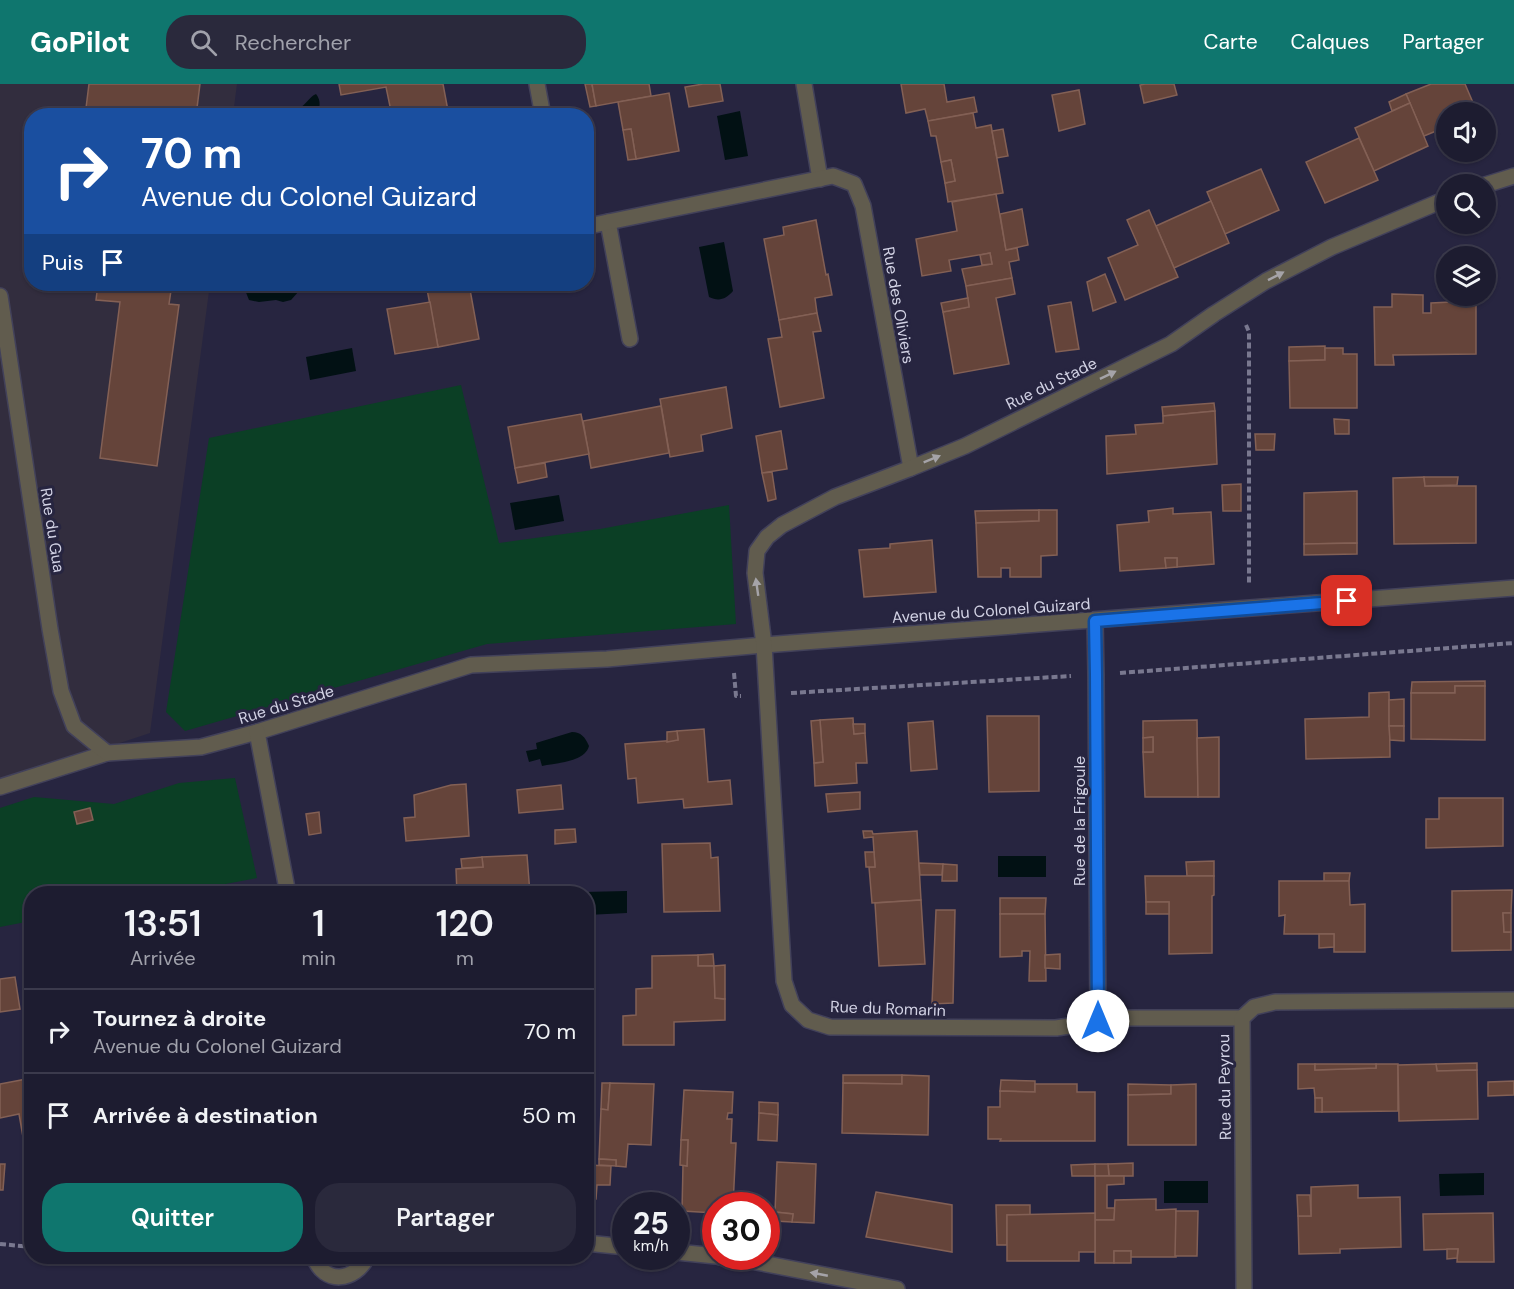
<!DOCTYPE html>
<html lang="fr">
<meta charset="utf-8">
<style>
:root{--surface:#1d1c30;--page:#2a293c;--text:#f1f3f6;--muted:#a0a1ab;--line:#3b3a4c;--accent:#0f766e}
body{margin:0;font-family:"DM Sans",sans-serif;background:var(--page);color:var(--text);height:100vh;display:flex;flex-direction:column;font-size:22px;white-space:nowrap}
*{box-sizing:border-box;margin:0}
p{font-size:20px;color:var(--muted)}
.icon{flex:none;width:33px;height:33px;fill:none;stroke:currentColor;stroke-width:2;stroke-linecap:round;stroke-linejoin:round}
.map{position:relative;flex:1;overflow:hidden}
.drawer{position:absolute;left:24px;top:802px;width:570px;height:378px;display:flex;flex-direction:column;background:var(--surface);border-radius:24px;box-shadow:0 2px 4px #0004,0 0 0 2px var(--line)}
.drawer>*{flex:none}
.banner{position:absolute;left:24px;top:24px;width:570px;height:183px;border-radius:24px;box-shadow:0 2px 4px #0004,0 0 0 2px var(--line);background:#1a4fa0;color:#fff;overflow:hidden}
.tools{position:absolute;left:1436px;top:18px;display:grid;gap:12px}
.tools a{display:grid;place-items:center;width:60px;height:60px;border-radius:50%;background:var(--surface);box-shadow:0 2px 4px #0004,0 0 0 2px var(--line);font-size:30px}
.speed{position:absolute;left:612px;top:1108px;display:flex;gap:12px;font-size:30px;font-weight:700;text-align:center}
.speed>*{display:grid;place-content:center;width:78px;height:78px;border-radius:50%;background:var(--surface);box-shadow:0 2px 4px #0004,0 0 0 2px var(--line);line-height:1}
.speed small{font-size:15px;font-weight:400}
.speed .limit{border:9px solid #d22;background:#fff;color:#111}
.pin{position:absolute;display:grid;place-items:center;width:51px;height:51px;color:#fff;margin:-26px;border-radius:12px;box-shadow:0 3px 9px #0006}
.me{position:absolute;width:66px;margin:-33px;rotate:0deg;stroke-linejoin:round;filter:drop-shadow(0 0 4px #0008)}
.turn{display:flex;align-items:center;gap:21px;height:126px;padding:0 18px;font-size:27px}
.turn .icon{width:78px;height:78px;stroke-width:2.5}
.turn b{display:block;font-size:42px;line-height:51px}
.then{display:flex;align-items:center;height:57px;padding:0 18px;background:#0003;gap:12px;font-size:22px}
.eta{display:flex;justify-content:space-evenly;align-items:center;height:102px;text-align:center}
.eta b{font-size:36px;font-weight:600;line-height:42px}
.primary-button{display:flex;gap:12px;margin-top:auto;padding:12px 18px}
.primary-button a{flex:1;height:69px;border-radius:24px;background:var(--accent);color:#fff;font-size:24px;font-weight:600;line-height:69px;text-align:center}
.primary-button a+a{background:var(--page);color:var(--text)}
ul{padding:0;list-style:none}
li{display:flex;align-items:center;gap:18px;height:84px;padding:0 18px;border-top:2px solid var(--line)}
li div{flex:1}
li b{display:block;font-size:22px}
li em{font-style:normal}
header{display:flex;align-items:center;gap:36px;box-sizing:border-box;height:84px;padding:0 30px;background:var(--accent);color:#fff}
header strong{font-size:28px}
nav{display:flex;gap:33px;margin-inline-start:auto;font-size:21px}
.search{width:420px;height:54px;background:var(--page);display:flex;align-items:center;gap:15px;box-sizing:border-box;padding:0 21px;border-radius:24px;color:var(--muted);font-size:22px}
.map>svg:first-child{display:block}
.industrial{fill:#322d3e}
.green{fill:#0b3f25}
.water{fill:#021114}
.building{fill:#65443a;stroke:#836055;stroke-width:1.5}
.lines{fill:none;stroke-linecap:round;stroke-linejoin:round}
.service-casing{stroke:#42415a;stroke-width:18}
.minor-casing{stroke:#42415a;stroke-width:18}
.path{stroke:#79788f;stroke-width:4;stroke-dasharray:6 3;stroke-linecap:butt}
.service{stroke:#615c4e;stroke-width:15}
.minor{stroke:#615c4e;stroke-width:15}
.oneway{fill:#a5a3a8}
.route-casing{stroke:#114b97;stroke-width:15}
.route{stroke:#1a73e8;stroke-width:10}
.labels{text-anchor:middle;stroke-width:6;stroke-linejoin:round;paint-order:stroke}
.street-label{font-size:16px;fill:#d2d2e4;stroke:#272540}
</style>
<header>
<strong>GoPilot</strong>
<div class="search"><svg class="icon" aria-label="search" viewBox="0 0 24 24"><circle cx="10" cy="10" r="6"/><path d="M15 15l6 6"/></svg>Rechercher</div>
<nav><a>Carte</a><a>Calques</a><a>Partager</a></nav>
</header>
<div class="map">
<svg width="1514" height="1205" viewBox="0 0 1514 1205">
<rect width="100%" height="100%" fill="#272540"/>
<path class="industrial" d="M0 0H237L233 31 32 32V200H210L150 649 0 699Z"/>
<g class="green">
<path d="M461 301 499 459 600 445 729 421 736 540 487 560 185 647 166 628 209 354Z"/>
<path d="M235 694 257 794 173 810H32L31 837 0 843V724L34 713 114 720 179 699Z"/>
</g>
<g class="water">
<path d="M316 10C322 18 319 23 318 31H274C282 23 289 27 299 24 306 21 309 13 316 10Z"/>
<path d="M740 27 748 72 725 76 717 32Z"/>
<path d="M724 158 733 207C726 215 719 218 709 213L699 163Z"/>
<path d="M245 200H299V207L291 216 283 218 276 216 259 218 249 216 245 206Z"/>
<path d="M352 264 356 287 310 296 306 273Z"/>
<path d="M559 411 564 437 515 446 510 419Z"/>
<path d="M572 648C581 648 585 653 589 662 585 678 556 679 542 682L540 675 529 678 526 667 537 665 536 659Z"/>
<rect x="998" y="772" width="48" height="21"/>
<path d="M627 807V829L587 831 586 810H583V808Z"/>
<path d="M1484 1089V1111L1440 1112 1439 1090Z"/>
<rect x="1164" y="1097" width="44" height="22"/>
</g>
<g class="building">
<path d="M89 0H200L196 32H85Z"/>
<path d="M339 0H443L449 32H392L386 3 341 11Z"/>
<path d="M585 0H592L596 22 590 23Z"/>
<path d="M592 0H649L651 12 596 22Z"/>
<path d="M703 0H720L723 17 689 23 685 3Z"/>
<path d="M901 0H944L947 18 974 13 977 28 928 37 925 25 906 29Z"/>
<path d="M1145 0H1174L1177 11 1144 19 1140 1Z"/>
<path d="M1431 0H1465L1477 28H1446V43L1424 52 1406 10Z"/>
<path d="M1079 6 1085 40 1059 47 1052 11Z"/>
<path d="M669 9 679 67 636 75 631 45 623 46 618 18Z"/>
<path d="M1406 10 1410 19 1392 27 1389 18Z"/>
<path d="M1410 19 1428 62 1374 87 1355 44Z"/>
<path d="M973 29 976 44 991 41 1003 109 948 118 945 99 955 97 951 76 941 78 936 52H931L928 37Z"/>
<path d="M631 45 636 75 628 76 623 46Z"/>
<path d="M1003 45 1008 72 997 74 992 47Z"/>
<path d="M1359 54 1378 96 1325 119 1306 78Z"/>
<path d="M951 76 955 97 945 99 941 78Z"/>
<path d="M1261 85 1279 126 1225 150 1207 108Z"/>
<path d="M996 110 1006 166 1017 164 1019 176 1009 178 1012 194 966 202 962 185 992 180 990 169 949 176 951 187 922 192 916 155 957 147 952 118Z"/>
<path d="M1211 117 1229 159 1174 184 1156 142Z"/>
<path d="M1022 125 1028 161 1006 166 1000 130Z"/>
<path d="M1149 126 1178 193 1125 216 1108 174 1138 161 1127 136Z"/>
<path d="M816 136 826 191 828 190 832 211 815 214 817 229 779 236 764 155 784 151 783 143Z"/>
<path d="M990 169 992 180 982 181 980 171Z"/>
<path d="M1105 190 1116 218 1093 227 1087 198Z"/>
<path d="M1012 194 1015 210 996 214 1009 280 954 290 943 228 969 223 966 202Z"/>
<path d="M98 200H172L169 220 179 221 157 382 100 374 120 218 96 216Z"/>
<path d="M426 200H469L479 255 438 263Z"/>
<path d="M1392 210 1423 211V229H1431V219L1451 218 1450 212H1476V270L1393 271 1394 281H1375L1374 223H1392Z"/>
<path d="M968 214 969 223 943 228 941 219Z"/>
<path d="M430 218 438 263 395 270 387 225Z"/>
<path d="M1071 218 1079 265 1056 268 1048 222Z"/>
<path d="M817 229 821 247 813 248 824 314 780 323 768 255 782 253 779 236Z"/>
<path d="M1325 262V276L1289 277V263Z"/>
<path d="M1325 264H1343V270H1357V324H1290L1289 277 1325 276Z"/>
<path d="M726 303 732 344 701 351 703 367 670 373 660 315Z"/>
<path d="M1214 319 1215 327 1163 332 1162 323Z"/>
<path d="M661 322 669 369 591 384 583 337Z"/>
<path d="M1215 327 1217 380 1107 390 1106 352 1136 350 1135 341 1163 339V332Z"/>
<path d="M581 330 589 370 515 384 508 343Z"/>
<path d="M1334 335 1349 336V350H1335Z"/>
<path d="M781 347 787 385 762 389 756 352Z"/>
<path d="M1255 350H1275L1274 366H1256Z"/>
<path d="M545 379 547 393 518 399 515 384Z"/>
<path d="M772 388 776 415 768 417 762 389Z"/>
<path d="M1424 393 1425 402H1476V459L1394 460 1393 394Z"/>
<path d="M1424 393H1458L1457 401 1425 402Z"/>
<path d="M1241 400V427H1223L1222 401Z"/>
<path d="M1357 407V459L1304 460V409Z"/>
<path d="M1173 424V430L1211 428 1214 480 1177 483V474H1165L1166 484 1120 487 1117 441 1149 438 1148 427Z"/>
<path d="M1039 426V437L976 439 975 427Z"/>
<path d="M1039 426H1057V471L1041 472V493H1010V484H1001V493H978L976 439 1039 437Z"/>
<path d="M932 456 936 508 864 513 859 466 890 464V460Z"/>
<path d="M1357 459V470L1304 471V460Z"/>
<path d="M1165 474H1177V483L1166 484Z"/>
<path d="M1485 597V602H1455V609H1411L1412 598Z"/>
<path d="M1455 602H1485V656L1411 655V609H1455Z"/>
<path d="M1389 608 1390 673 1306 675 1305 635 1369 633V609Z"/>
<path d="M1404 615V642H1389V616Z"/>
<path d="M987 632H1039V707L989 708Z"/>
<path d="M853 634 854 650 865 649 867 679H856L857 699 815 702 814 679 823 678 820 636Z"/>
<path d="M820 636 823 678 814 679 811 637Z"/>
<path d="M1197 636 1198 713H1145L1143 668H1153V653L1143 654V637Z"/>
<path d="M933 637 937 685 911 687 908 639Z"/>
<path d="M853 640H865V649L854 650Z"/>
<path d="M1389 642H1404V657L1390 656Z"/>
<path d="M704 645 708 698 730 696 732 720 684 724 683 715 638 719 636 694 628 695 625 660 678 656 677 647Z"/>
<path d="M677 647 678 656 667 658V648Z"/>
<path d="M1153 653V668H1143V654Z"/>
<path d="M1219 653V713H1198L1197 654Z"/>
<path d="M466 700 469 752 406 757 404 734 415 733 414 711 451 701Z"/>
<path d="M561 701 563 725 519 729 517 706Z"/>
<path d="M860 708V725L828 728 826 710Z"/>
<path d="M1439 714H1503V762L1426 764V735H1439Z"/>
<path d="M90 724 93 736 77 740 74 728Z"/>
<path d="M319 728 321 749 309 751 306 730Z"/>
<path d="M575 745 576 758 555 760V746Z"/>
<path d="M863 747H872L873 750 917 747 921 816 872 819 869 783H875L873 753 864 754Z"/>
<path d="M710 759 711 774 718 773 720 827 664 828 662 760Z"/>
<path d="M865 768H874L875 783H866Z"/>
<path d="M527 771 530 810H457L456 785 483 783 482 773Z"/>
<path d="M482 773 483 783 462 784 461 775Z"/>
<path d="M1214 777V792H1187L1186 778Z"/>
<path d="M919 779 943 780 942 791H920Z"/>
<path d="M943 780 957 781V797H942Z"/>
<path d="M1324 789H1350L1349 797 1324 798Z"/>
<path d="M1145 792H1214V811L1212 812V869L1169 870V818H1146Z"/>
<path d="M1279 797H1349L1350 821 1365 820V868H1334V850H1284L1285 831 1279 832Z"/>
<path d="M1512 806 1511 829H1503L1504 848H1511V866L1452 867V807Z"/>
<path d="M1000 814H1046L1045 830H1000Z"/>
<path d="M921 816 925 880 879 882 875 819Z"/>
<rect x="1146" y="818" width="23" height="12"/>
<path d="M936 826H955L953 919 932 920Z"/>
<path d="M1503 829H1511V848H1504Z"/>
<path d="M1000 830H1045L1046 897H1029L1030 867H1022V872L1000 873Z"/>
<path d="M1319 850H1334V863L1319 864Z"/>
<path d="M713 870 714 882H698V871Z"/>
<path d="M1060 870V885L1045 884V871Z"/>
<path d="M698 871V882H714L715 914 725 915V936L674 938V961H623V932L636 931V905L652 904V872Z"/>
<path d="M725 881V915L715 914 714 882Z"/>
<path d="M15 893 20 925 0 928V895Z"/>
<path d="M1477 979V986L1437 987 1436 980Z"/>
<path d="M1298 980H1315V986L1376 984V980H1398V1027L1322 1028V1014H1315L1314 1004 1298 1005Z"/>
<path d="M1315 980H1376V984L1315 986Z"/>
<path d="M1436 980 1437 987 1477 986 1478 1035 1399 1037 1398 981Z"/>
<path d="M843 991H902V1000L843 999Z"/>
<path d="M902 991 929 992 928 1051 842 1049 843 999 902 1000Z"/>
<path d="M32 994V1052L23 1053 19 1030 0 1034V1000Z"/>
<path d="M1001 996 1035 997V1008L1000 1007Z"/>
<path d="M1514 997V1011L1488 1012V998Z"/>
<path d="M602 999H610L608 1026 601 1025Z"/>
<path d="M610 999 654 1000 651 1061 628 1060 626 1083 616 1082V1076L599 1075 601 1025 608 1026Z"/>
<path d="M1035 1000H1077V1008H1095V1057H1000L1001 1055H988V1023H1000V1007L1035 1008Z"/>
<path d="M1128 1000 1171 1001V1010L1128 1011Z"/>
<path d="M1196 1000V1061H1128V1011L1171 1010V1001Z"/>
<path d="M684 1006 733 1008 732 1029H728L727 1035H732L731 1059H736L733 1122H716V1129L682 1127 683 1081 687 1082 688 1056H681Z"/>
<rect x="1315" y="1014" width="7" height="14"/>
<path d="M759 1018 778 1019V1031L759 1029Z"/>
<path d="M759 1029 778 1031 777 1057 758 1056Z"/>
<path d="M681 1056H688L687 1082 680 1081Z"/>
<path d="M599 1075 616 1076V1082L599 1081Z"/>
<path d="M777 1078 816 1080 814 1139 792 1138 793 1130 775 1128Z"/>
<path d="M1133 1079V1092H1109L1108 1080Z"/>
<path d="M0 1080H5L3 1106H0Z"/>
<path d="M1095 1080V1092H1072L1071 1081Z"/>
<path d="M1095 1080H1108L1109 1092H1095Z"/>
<path d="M586 1081 611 1082 610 1101H597L596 1115 586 1114Z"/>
<path d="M1095 1092H1124V1100L1107 1101V1124H1115L1114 1136H1095Z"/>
<path d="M1358 1101V1114L1400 1113 1401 1163 1340 1165V1169L1299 1170 1298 1132H1311V1103Z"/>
<path d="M876 1108 952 1121V1168L866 1153Z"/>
<path d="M1297 1111H1310L1311 1132H1298Z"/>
<path d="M1156 1115V1126L1176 1125V1173H1130L1131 1167H1114V1179H1095V1136H1114L1115 1116Z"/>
<path d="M996 1121H1030V1131H1007V1161H997Z"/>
<path d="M1176 1127H1198L1197 1172H1175Z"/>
<path d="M775 1128 793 1130 792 1138 774 1137Z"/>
<path d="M1095 1129V1168H1079V1177H1007V1131Z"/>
<path d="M1493 1129 1494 1178H1457L1458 1165 1424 1166 1423 1130Z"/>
<path d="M1447 1165H1458L1457 1174 1447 1175Z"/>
<rect x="1114" y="1167" width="17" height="12"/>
</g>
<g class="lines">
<defs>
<path id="service" d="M0 703 107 669"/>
<g id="minor">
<path d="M537 0 543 32"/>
<path d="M804 0 820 95"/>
<path d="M1485 101 1514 92"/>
<path d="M608 138 630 255"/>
<path d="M586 141 589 142 608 138 833 92 854 100 863 122 911 384"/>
<path d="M0 212 50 545 61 607 74 642 107 669 201 663 257 648 471 581 607 575 764 561 1514 504"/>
<path d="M1095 537 1096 591 1098 937"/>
<path d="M257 648 288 810"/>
<path d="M1242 934H1122L1056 944 830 943 808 936 792 921 784 897 764 561 755 489 757 467 767 453 782 441 835 413 911 384 965 362 1171 260 1214 230 1266 197 1332 163 1446 115"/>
<path d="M586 1159 626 1163"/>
<path d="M676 1168 716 1172"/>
<path d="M314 1173C324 1201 355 1198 367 1173"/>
<path d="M720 1173 746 1176 897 1205"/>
<path d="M1244 1205 1242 934 1254 923 1275 918 1514 916"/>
</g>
</defs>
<use href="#service" class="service-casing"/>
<use href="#minor" class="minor-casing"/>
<g class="path">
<path d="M1246 241 1249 248V500"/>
<path d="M734 589 736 612H741"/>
<path d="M1120 589 1514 559"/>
<path d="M791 609 1071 592"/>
<path d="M0 1160 32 1163"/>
</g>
<use href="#service" class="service"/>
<use href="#minor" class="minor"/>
</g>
<defs><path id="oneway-solid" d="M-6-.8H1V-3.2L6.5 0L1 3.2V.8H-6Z" transform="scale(1.5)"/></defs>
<g class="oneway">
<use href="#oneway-solid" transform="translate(1276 192) rotate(-27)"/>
<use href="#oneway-solid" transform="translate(1108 291) rotate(-26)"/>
<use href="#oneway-solid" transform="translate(932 375) rotate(-22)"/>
<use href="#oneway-solid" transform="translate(757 503) rotate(-98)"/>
<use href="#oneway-solid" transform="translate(819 1190) rotate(-169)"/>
</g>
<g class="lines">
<defs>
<path id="route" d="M1098 937 1096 591 1095 537 1347 517"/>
</defs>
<use href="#route" class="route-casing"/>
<use href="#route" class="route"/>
</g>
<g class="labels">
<g class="street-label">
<text transform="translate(899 221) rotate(80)" y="6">Rue des Oliviers</text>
<text transform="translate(1051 299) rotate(-26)" y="6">Rue du Stade</text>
<text transform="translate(53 446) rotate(81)" y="6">Rue du Gua</text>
<text transform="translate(991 526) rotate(-4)" y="6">Avenue du Colonel Guizard</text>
<text transform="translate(286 620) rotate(-17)" y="6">Rue du Stade</text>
<text transform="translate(1079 737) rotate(-90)" y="6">Rue de la Frigoule</text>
<text transform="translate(888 924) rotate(2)" y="6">Rue du Romarin</text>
<text transform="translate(1224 1003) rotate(-91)" y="6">Rue du Peyrou</text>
</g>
</g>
</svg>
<div class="tools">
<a><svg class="icon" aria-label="sound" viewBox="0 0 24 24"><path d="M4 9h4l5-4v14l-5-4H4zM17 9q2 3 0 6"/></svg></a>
<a><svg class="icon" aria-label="search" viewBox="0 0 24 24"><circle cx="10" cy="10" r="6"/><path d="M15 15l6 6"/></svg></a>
<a><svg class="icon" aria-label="layers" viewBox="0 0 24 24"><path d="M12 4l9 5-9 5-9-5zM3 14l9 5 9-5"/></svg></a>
</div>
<div class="speed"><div>25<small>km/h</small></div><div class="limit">30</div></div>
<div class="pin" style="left:1347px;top:517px;background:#d93025"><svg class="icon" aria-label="arrive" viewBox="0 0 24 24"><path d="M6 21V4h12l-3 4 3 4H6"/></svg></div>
<svg class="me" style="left:1098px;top:937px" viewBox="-20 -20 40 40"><circle r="19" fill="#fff"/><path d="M0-13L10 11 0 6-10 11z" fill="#1a73e8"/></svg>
<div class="banner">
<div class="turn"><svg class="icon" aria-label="right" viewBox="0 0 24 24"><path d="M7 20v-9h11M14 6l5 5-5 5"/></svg><div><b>70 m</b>Avenue du Colonel Guizard</div></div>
<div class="then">Puis<svg class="icon" aria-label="arrive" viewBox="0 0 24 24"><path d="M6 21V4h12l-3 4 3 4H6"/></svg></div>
</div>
<section class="drawer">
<div class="eta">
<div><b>13:51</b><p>Arrivée</p></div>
<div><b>1</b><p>min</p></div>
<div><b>120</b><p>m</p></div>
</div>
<ul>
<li><svg class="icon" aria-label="right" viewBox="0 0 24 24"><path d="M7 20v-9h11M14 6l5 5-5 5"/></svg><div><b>Tournez à droite</b><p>Avenue du Colonel Guizard</p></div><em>70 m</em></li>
<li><svg class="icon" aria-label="arrive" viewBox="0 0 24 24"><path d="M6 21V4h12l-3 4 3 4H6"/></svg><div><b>Arrivée à destination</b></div><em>50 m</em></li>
</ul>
<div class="primary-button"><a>Quitter</a><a>Partager</a></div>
</section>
</div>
